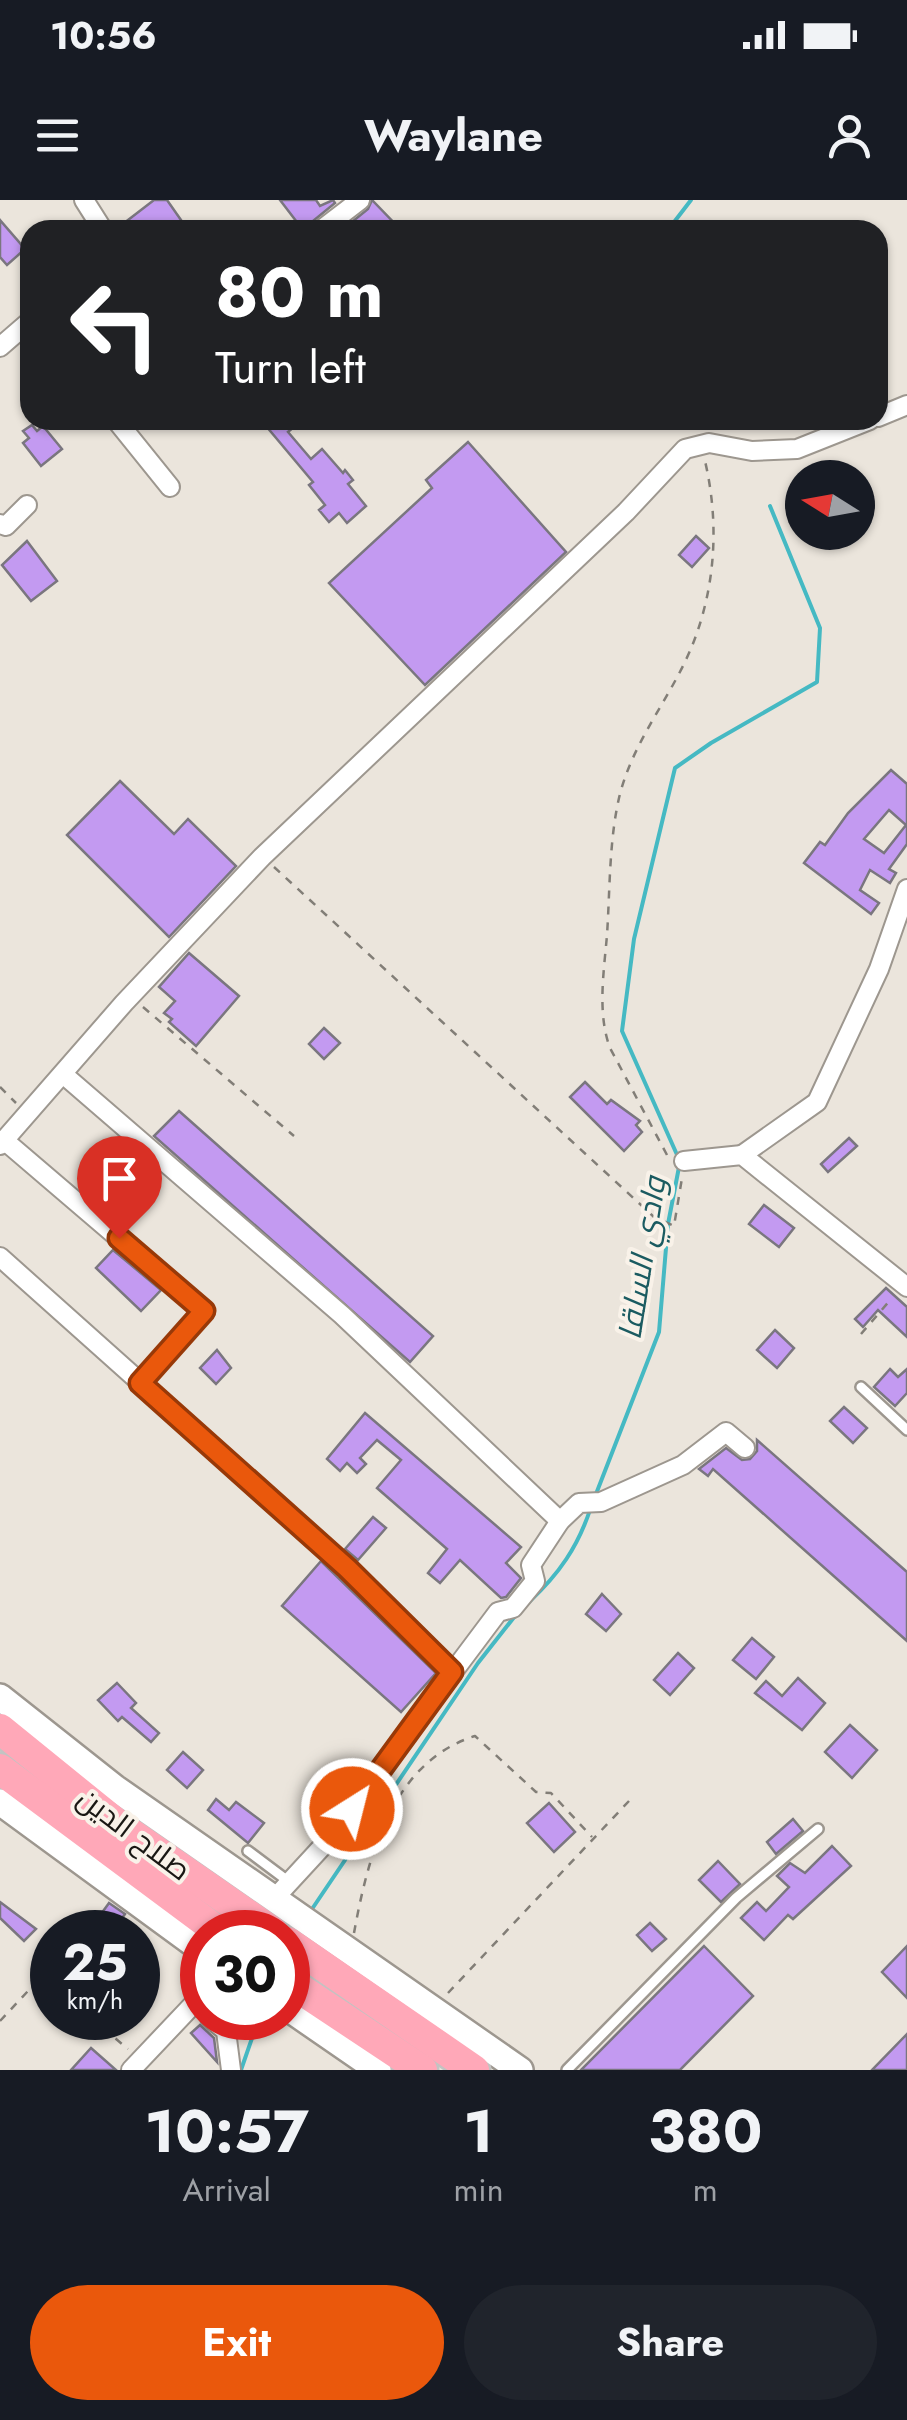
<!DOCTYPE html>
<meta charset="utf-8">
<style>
:root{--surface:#171b24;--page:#20242c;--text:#f1f3f6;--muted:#9ea1a6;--accent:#ea580c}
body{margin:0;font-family:Jost,Cairo,sans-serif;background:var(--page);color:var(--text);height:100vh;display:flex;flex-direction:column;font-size:38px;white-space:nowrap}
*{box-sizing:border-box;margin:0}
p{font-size:32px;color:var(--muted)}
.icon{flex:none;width:55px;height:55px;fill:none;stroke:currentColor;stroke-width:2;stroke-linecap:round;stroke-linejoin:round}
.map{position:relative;height:1870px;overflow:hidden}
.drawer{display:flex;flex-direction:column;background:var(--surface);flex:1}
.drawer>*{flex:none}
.guide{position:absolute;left:20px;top:20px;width:868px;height:210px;border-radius:30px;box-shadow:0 2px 8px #0004;background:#202124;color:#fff;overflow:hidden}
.needle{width:65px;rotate:281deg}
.buttons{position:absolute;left:785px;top:260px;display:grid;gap:20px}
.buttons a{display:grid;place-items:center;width:90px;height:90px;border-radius:50%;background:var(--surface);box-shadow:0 2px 8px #0004;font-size:50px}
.speed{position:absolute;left:30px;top:1710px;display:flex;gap:20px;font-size:50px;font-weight:700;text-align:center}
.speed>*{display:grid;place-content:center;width:130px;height:130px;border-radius:50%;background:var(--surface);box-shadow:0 2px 8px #0004;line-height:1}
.speed small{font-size:25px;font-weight:400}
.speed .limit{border:15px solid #d22;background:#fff;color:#111}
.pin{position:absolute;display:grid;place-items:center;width:85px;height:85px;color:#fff;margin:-102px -42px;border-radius:50% 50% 50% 0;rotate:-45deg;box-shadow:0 0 10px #0007}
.pin .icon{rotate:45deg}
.me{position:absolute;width:110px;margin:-55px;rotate:36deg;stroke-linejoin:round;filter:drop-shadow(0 0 8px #0008)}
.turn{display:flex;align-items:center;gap:35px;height:210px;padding:0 30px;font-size:45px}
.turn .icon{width:130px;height:130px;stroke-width:2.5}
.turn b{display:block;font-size:70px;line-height:85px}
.eta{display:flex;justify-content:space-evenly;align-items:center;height:170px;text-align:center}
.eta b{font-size:60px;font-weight:700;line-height:70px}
.cta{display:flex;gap:20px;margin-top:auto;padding:20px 30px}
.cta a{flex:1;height:115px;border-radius:60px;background:var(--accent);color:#fff;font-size:40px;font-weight:700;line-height:115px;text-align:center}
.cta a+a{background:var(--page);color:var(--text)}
.status{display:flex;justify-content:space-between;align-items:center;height:70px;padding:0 50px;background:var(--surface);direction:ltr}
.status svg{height:28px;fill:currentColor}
header{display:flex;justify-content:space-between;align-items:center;height:130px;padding:0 30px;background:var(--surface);font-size:45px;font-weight:700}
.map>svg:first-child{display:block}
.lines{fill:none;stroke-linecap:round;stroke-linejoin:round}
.stream{stroke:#45b9c3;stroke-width:4}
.building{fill:#c39af1;stroke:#7a767f;stroke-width:2.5;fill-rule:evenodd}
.lane-casing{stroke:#9d978f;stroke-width:14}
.street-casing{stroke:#9d978f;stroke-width:22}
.secondary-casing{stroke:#9d978f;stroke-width:30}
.highway-casing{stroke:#c3c3c2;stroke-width:35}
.path{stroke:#827e77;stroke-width:2.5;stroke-dasharray:8 8;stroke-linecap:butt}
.lane{stroke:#fff;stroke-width:9}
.street{stroke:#fff;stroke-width:18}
.secondary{stroke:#fff;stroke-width:25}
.highway{stroke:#ffa8b8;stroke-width:30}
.route-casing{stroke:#983908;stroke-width:25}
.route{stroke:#ea580c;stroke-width:18}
.labels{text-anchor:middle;stroke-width:8;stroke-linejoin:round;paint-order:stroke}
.street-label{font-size:30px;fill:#191713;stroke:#f9f2e9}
.water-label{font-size:32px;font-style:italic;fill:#1b5b61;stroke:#f9f2e9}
</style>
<div class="status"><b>10:56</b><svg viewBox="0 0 49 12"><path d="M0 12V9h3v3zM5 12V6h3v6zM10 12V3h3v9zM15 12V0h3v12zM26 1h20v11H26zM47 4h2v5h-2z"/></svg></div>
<header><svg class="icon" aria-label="menu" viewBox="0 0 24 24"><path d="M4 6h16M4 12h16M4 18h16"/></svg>Waylane<svg class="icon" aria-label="person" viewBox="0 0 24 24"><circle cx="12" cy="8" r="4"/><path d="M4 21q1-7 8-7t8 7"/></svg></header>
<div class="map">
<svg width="907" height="1870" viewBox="0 0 907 1870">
<rect width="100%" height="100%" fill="#ebe5dc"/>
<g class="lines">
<g class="stream">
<path d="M668 30 691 0"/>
<path d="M732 220 736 227"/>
<path d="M678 957 622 831 634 739 675 568 711 543 817 482 820 428 770 306"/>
<path d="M596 1294 659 1132 668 1024 679 967"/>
<path d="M529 1402C559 1374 578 1347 591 1307"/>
<path d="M310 1712 478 1463 515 1416"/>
<path d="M241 1870 259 1818"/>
</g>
</g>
<g class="building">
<path d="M154 0H167L188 30H115Z"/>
<path d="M280 0H316L320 6 333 0 335 3 313 21 309 30H303Z"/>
<path d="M372 0 401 30H342L368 9Z"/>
<path d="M0 20 25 49 7 65 0 57Z"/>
<path d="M261 220H302L288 232 311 259 322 249 343 273 345 270 353 280 348 284 366 306 347 323 339 313 329 322 319 310 325 305 309 285 313 282Z"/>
<path d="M32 225 37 231 43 226 62 249 41 266 23 243 29 238 23 231Z"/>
<path d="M468 242 566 352 425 485 329 383 432 288 426 280Z"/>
<path d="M696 336 709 348 692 367 679 355Z"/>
<path d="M27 341 57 381 31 401 2 365Z"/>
<path d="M891 570 907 584V644L889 669 896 673 890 683 870 670 860 690 879 703 871 714 804 663 820 642 825 645 848 613ZM889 610 906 625 884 653 864 639Z"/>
<path d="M120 581 174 634 188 619 236 666 169 737 67 635Z"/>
<path d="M189 753 239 796 196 846 169 822 172 819 164 813 175 801 159 787Z"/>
<path d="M324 828 340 843 324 859 309 844Z"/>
<path d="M585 882 607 904 611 900 640 921 636 925 642 932 624 951 570 897Z"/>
<path d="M179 911 433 1136 410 1162 154 936Z"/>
<path d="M849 938 857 946 828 972 821 964Z"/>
<path d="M764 1005 794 1028 779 1047 749 1024Z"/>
<path d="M113 1050 161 1090 141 1111 96 1068Z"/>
<path d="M886 1088 907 1107V1137L878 1110 863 1127 855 1119Z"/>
<path d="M775 1130 794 1148 777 1168 757 1150Z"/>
<path d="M217 1150 231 1168 216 1184 200 1168Z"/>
<path d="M890 1169 898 1177 907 1169V1193L895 1206 874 1187Z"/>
<path d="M844 1207 867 1228 853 1243 830 1221Z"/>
<path d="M365 1213 521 1347 506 1363 521 1378 506 1397 501 1398 460 1360 440 1383 428 1373 447 1349 377 1288 401 1260 377 1240 360 1258 366 1264 357 1273 347 1263 340 1271 327 1259Z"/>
<path d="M757 1240 907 1372V1441L713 1269 708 1276 699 1269 726 1248 742 1260 750 1259 757 1251Z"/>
<path d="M373 1317 386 1328 358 1360 345 1349Z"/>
<path d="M321 1361 436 1473 401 1512 282 1406Z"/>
<path d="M602 1394 621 1414 606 1431 586 1414Z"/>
<path d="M752 1438 774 1457 756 1479 733 1460Z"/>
<path d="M678 1453 694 1468 670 1495 654 1480Z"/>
<path d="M798 1478 825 1503 802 1530 755 1493 766 1481 782 1496Z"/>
<path d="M117 1483 136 1503 131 1508 159 1533 151 1542 122 1517 118 1521 98 1500Z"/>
<path d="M850 1525 877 1550 852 1578 825 1552Z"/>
<path d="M183 1552 203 1570 187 1588 167 1570Z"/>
<path d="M216 1599 229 1610 236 1602 264 1623 248 1643 208 1610Z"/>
<path d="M549 1603 575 1632 554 1652 527 1623Z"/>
<path d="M793 1619 803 1631 776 1654 767 1642Z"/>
<path d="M832 1646 851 1666 793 1719 788 1715 764 1740 741 1718 757 1702 766 1711 789 1687 777 1676 790 1663 805 1673Z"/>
<path d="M718 1661 740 1684 721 1702 699 1680Z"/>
<path d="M0 1702 36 1729 24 1741 0 1718Z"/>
<path d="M109 1703 125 1714 112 1732H88Z"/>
<path d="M650 1723 666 1739 652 1751 637 1735Z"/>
<path d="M704 1746 753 1796 680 1870H581Z"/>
<path d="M907 1746V1798L882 1772Z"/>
<path d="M200 1825 214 1838 217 1862 191 1833Z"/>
<path d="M907 1834V1870H872Z"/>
<path d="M91 1848 116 1870H71Z"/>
</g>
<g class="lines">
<defs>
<g id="lane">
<path d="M861 1187 907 1230"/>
<path d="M248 1651 288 1681"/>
<path d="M567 1870 736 1698 818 1629"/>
</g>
<g id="street">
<path d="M84 0 103 30"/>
<path d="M321 30 360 0"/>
<path d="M0 147 30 121"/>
<path d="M878 217 907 205"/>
<path d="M116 220 170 287"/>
<path d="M0 324 6 326 27 305"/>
<path d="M64 875 342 1115 560 1321"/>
<path d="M4 940 204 1111 140 1183"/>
<path d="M0 945 124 803 262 657 626 312 685 249 709 243 752 251 797 249 870 220"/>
<path d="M742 955 817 902 879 769 907 689"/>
<path d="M684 961 742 955 907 1087"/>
<path d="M0 1057 347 1367 453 1472 332 1636 273 1700"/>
<path d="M453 1472 498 1412 513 1408 535 1381 531 1365 560 1321 579 1303 601 1302 683 1265 726 1232 745 1248"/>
<path d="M210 1818 226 1831 231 1870"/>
<path d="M131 1870 202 1795"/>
</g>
<g id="secondary">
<path d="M0 1497 115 1588 520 1870"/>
<path d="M0 1602 202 1750"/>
<path d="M288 1808 378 1870"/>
</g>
<g id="highway">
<path d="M0 1529 116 1623 273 1732"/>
<path d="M0 1569 219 1732"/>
<path d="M288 1742 474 1870"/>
<path d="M288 1781 422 1870"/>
</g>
</defs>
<use href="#lane" class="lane-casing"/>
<use href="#street" class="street-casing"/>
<use href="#secondary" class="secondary-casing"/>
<use href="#highway" class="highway-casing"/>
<g class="path">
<path d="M274 667 654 1017 674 1026 682 978"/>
<path d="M143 807 294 936"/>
<path d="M0 887 16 903"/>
<path d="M667 955 610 848C597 813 604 771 607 735 610 690 609 642 619 598 633 539 673 496 694 441 716 383 719 321 705 261"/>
<path d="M861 1134 892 1098"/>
<path d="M354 1733C368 1656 392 1562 475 1536L536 1592 551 1593 592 1637"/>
<path d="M448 1793 629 1601"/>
<path d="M91 1818 128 1849"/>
<path d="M0 1821 42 1776 52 1785"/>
</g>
<use href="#lane" class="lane"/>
<use href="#street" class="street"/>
<use href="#secondary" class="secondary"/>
<use href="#highway" class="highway"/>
</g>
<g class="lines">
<defs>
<path id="route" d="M119 1038 204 1111 140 1183 347 1368 452 1472 352 1609"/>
</defs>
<use href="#route" class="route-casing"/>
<use href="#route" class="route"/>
</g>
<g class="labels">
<g class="street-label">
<text transform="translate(134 1634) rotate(37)" y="10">صلاح الدين</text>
</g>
<g class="water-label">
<text transform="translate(642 1058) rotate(-81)" y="11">وادي السلقا</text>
</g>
</g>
</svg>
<div class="buttons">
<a><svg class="needle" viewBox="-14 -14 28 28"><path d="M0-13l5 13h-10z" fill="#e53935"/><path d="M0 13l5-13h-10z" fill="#9ea1a6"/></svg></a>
</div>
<div class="speed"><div>25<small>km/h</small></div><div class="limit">30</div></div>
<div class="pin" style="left:119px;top:1038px;background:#d93025"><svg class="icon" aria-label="arrive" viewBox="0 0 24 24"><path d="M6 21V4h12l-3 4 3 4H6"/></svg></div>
<svg class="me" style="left:352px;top:1609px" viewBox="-20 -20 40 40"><circle r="17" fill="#ea580c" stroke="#fff" stroke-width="3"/><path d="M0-11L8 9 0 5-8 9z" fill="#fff"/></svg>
<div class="guide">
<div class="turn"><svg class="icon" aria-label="left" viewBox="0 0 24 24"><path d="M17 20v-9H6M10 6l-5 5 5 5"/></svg><div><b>80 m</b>Turn left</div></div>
</div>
</div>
<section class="drawer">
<div class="eta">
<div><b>10:57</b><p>Arrival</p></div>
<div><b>1</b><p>min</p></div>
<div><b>380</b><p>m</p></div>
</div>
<div class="cta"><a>Exit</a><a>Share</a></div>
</section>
